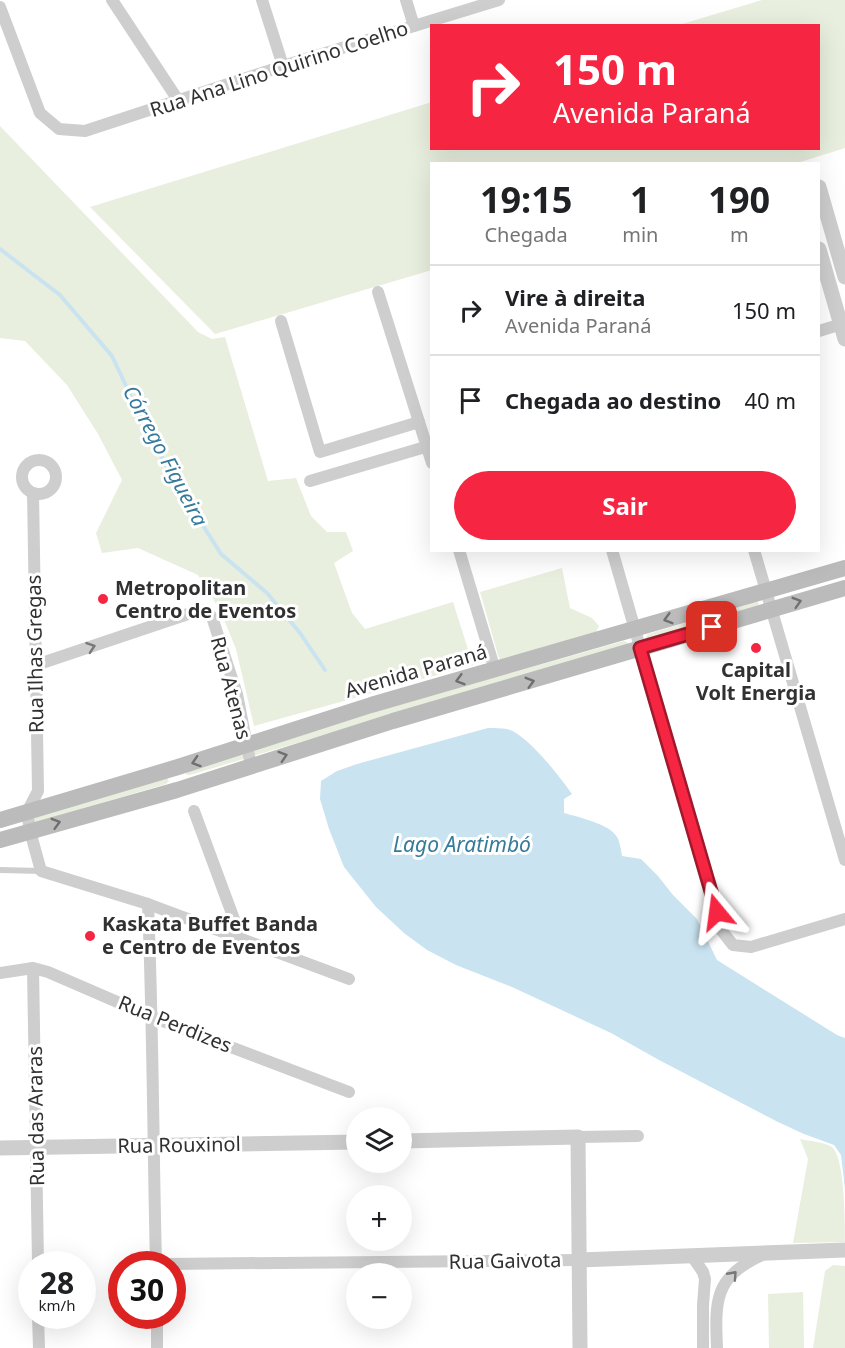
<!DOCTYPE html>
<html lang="pt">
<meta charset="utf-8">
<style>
:root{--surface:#fff;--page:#f6f6f6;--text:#202124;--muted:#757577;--line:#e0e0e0;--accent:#f62542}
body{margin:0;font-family:"Noto Sans",sans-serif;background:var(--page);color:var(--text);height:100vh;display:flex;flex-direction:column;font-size:22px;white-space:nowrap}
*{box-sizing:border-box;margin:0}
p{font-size:20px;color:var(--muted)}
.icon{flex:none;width:33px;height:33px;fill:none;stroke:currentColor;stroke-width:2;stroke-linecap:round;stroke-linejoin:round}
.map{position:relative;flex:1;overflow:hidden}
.sheet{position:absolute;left:430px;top:162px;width:390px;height:390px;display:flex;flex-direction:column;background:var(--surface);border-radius:0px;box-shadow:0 6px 24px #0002}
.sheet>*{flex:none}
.banner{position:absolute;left:430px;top:24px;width:390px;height:126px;border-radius:0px;box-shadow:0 6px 24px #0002;background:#f62542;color:#fff;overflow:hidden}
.buttons{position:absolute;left:346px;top:1107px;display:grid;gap:12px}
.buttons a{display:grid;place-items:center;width:66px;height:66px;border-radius:50%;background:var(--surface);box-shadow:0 6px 24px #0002;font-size:30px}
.speed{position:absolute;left:18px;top:1251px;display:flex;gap:12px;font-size:30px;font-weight:700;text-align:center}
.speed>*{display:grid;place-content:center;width:78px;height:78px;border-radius:50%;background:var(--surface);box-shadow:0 6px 24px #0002;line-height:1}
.speed small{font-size:15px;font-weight:400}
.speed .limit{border:9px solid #d22;background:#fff;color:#111}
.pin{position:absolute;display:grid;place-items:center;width:51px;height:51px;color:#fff;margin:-26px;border-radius:12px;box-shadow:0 3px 9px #0006}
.me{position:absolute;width:66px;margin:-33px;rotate:344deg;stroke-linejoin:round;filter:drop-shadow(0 0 4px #0008)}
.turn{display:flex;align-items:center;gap:21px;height:126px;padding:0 24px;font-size:27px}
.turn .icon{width:78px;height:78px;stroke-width:2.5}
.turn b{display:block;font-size:42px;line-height:51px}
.eta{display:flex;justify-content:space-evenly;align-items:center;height:102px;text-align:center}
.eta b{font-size:36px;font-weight:700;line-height:42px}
.button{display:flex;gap:12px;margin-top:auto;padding:12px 24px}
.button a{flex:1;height:69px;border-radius:36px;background:var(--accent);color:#fff;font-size:24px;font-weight:700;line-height:69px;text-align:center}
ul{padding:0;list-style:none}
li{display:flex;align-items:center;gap:18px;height:90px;padding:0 24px;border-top:2px solid var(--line)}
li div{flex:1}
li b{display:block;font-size:22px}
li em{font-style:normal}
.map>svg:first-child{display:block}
.green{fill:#e8efde}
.water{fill:#c9e3f0}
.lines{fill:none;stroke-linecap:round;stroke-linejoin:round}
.stream{stroke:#c9e3f0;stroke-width:4}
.service{stroke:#cecece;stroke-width:6}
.minor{stroke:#cecece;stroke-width:12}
.tertiary{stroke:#cecece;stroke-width:15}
.secondary{stroke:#bbb;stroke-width:16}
.oneway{stroke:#6f6f6f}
.oneway2{stroke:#787878}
.route-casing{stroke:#a0182b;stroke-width:15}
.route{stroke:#f62542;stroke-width:10}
.poi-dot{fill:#f62542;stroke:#fff;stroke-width:2}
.labels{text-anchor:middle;stroke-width:6;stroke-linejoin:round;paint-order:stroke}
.street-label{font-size:20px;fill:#313131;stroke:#fff}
.poi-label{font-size:20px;font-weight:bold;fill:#313131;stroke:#fff;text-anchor:start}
.water-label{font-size:21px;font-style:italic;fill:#367b9c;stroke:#fff}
</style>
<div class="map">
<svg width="845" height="1348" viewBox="0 0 845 1348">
<rect width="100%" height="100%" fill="#fff"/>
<g class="green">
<path d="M762 0H845V148L794 164H432V270L215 334 90 207 432 102V148H819V26L679 25Z"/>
<path d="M0 126 198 332 212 339 225 337 268 481 296 478 311 516 327 532H346L353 551 334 563 352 613 365 629 453 602 473 665 254 726 236 649 220 610 198 575 138 548 102 553 96 533 122 480 98 434 67 385 25 341 0 338Z"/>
<path d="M562 568 570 608 592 618 599 626 595 634 500 662 480 592Z"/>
<path d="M755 602H758L759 605 647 640 646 637 648 634Z"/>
<path d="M624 641 627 642 628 644 190 775H187L185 772 377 711Z"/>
<path d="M167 778 169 781 166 784 33 823V817Z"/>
<path d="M800 1139C809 1141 824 1142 832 1147 845 1158 845 1222 845 1242L793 1243 808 1159Z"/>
<path d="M833 1265 845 1266V1348H813L825 1271Z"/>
<path d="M803 1292 804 1348H769L768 1294Z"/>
</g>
<path class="water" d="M488 728C494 728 501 728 507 729 527 734 560 777 572 794L564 799V813C578 817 610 824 617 837 620 842 621 850 622 856L641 859 658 876 673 895 697 919 717 960 837 1035 845 1038V1189L841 1155 834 1145 804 1134 778 1122 659 1060 611 1033 512 987 456 965 427 950 404 933 376 907 344 867 329 829 320 799 321 781 337 771 357 764Z"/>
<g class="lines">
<path class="stream" d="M0 249 60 295 112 356 143 422 174 480 221 554 267 593 300 633 325 670"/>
<path class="service" d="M0 870 41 871"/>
<g class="minor">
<path d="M112 0 178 100"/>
<path d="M262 0 283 66"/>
<path d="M406 0 414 26"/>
<path d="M0 7 40 113 59 129 85 131 283 66 499 0"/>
<path d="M378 292 432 463"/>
<path d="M281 321 320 452 419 422"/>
<path d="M819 331 845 323"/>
<circle cx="39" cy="477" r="17"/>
<path d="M310 481 432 445"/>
<path d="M33 493 38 791 27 812 30 831 41 871 148 904 349 979"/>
<path d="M459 550 495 670"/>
<path d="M612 550 722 931 733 945 751 947 845 919"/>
<path d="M754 550 845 860"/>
<path d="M36 665 200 610 212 617 237 694 251 766"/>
<path d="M194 811 241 938"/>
<path d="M148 904C153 1024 153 1144 156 1264"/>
<path d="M33 968 38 1264"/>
<path d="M0 973 33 968 48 972 152 1017 349 1092"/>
<path d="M578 1137 638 1136"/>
<path d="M692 1256 703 1272 705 1279 703 1305V1348"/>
<path d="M165 1264 579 1260"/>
<path d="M38 1316 39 1348"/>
<path d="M157 1316V1348"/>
<path d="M717 1348C715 1301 714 1277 762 1255"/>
</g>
<g class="tertiary">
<path d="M819 187 845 277"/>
<path d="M819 249 845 339"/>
<path d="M402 1141 578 1137 580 1348"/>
<path d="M0 1148 357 1142"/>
<path d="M579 1260 845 1250"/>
</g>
<g class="secondary">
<path d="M0 820 178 767 371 705 845 568"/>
<path d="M0 840 177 790 393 721 845 588"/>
</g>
</g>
<defs><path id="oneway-chevron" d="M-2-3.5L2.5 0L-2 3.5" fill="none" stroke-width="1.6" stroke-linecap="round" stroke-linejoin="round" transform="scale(1.5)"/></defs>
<g class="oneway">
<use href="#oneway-chevron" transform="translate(797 602) rotate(-17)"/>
<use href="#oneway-chevron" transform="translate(668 619) rotate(164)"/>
<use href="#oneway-chevron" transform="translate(460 680) rotate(164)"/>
<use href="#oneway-chevron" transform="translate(530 682) rotate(-16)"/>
<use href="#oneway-chevron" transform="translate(283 756) rotate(-18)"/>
<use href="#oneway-chevron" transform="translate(196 762) rotate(162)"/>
<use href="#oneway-chevron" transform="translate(56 823) rotate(-16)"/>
</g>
<g class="oneway2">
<use href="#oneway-chevron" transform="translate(91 647) rotate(-19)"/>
<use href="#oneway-chevron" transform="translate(733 1275) rotate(-48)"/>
</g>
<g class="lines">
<defs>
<path id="route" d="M712 627 640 648 717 912"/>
</defs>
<use href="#route" class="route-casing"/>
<use href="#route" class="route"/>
</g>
<g class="poi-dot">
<circle cx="103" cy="599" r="6"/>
<circle cx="756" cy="648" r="6"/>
<circle cx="90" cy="936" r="6"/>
</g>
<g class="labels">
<g class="street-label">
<text transform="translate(279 69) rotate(-18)" y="7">Rua Ana Lino Quirino Coelho</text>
<text transform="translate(35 654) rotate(-91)" y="7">Rua Ilhas Gregas</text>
<text transform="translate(416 671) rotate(-16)" y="7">Avenida Paraná</text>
<text transform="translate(231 688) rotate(75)" y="7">Rua Atenas</text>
<text transform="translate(175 1024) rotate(22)" y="7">Rua Perdizes</text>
<text transform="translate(36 1116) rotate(-91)" y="7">Rua das Araras</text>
<text transform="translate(179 1145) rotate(-1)" y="7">Rua Rouxinol</text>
<text transform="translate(505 1261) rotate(-1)" y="7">Rua Gaivota</text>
</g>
<g class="poi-label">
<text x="115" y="595">Metropolitan<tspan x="115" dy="23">Centro de Eventos</tspan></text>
<text x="756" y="677" text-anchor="middle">Capital<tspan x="756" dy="23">Volt Energia</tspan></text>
<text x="102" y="931">Kaskata Buffet Banda<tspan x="102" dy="23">e Centro de Eventos</tspan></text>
</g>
<g class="water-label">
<text transform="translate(165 456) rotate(62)" y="7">Córrego Figueira</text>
<text x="462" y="852">Lago Aratimbó</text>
</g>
</g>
</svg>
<div class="buttons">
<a><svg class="icon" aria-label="layers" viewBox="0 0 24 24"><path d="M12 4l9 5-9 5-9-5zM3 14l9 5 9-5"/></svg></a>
<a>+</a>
<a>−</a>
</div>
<div class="speed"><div>28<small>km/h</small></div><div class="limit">30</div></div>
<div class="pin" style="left:712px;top:627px;background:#d93025"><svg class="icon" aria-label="arrive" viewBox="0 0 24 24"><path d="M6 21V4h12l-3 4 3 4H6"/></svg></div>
<svg class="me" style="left:717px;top:912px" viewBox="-20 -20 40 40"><path d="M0-17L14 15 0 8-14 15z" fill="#f62542" stroke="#fff" stroke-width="4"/></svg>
<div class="banner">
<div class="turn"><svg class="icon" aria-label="right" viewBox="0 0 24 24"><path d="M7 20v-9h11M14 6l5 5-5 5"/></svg><div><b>150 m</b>Avenida Paraná</div></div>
</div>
<section class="sheet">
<div class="eta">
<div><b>19:15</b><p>Chegada</p></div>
<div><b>1</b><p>min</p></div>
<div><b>190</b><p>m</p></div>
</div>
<ul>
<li><svg class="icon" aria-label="right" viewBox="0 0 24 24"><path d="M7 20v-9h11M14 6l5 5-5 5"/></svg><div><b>Vire à direita</b><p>Avenida Paraná</p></div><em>150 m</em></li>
<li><svg class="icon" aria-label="arrive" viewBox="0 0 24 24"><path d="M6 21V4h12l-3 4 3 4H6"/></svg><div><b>Chegada ao destino</b></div><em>40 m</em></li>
</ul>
<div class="button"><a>Sair</a></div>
</section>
</div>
